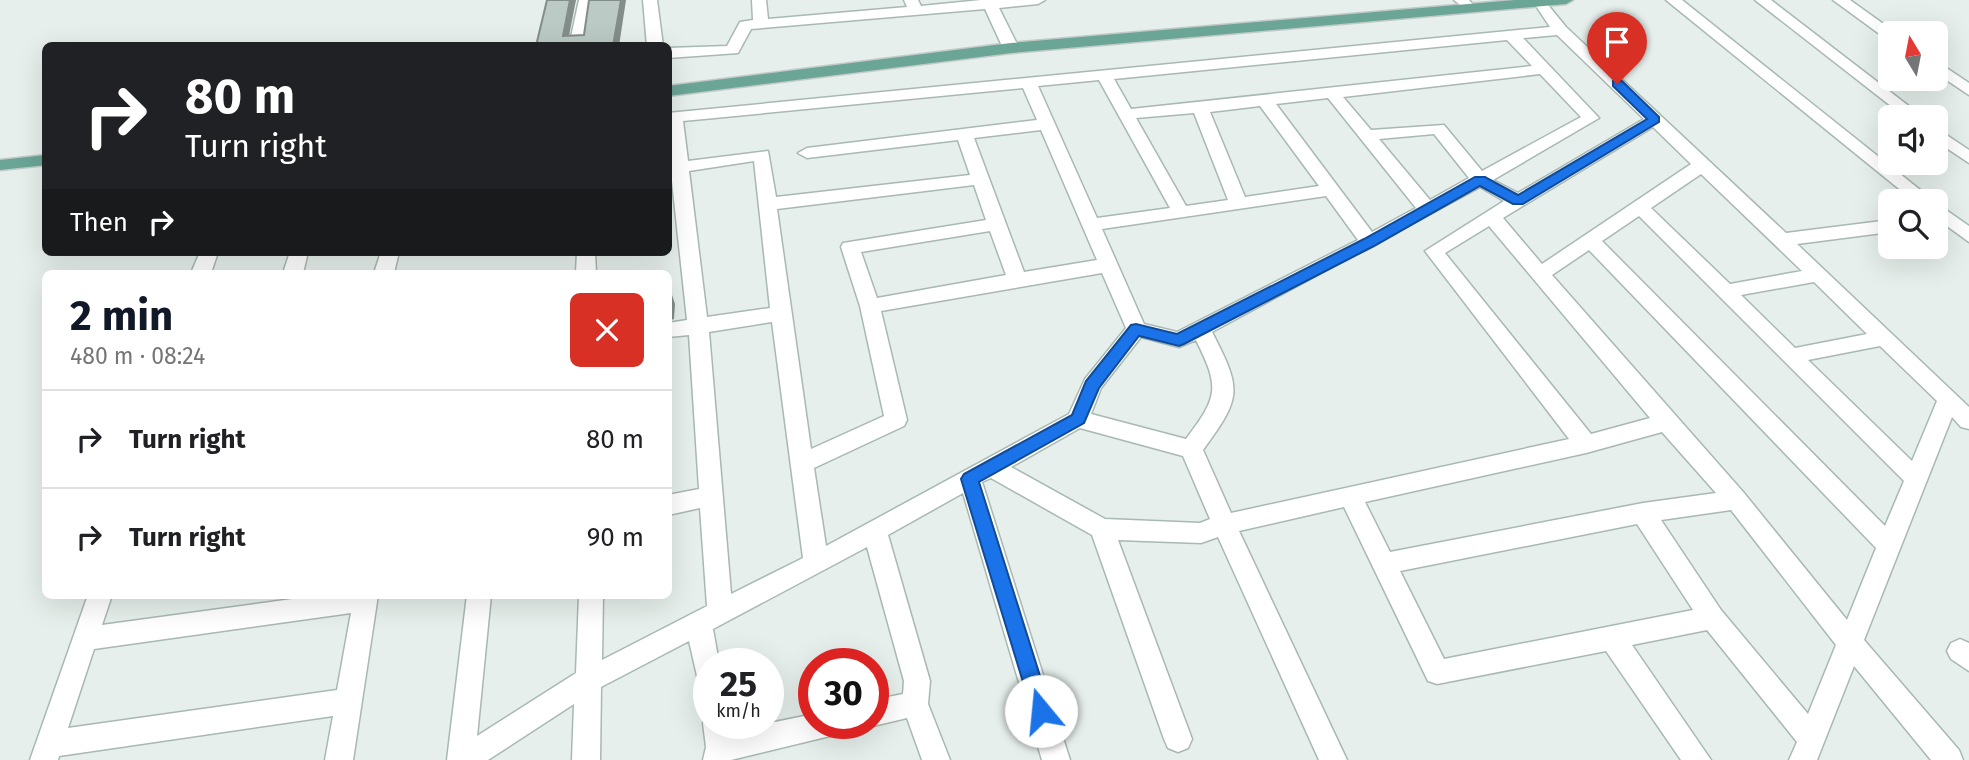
<!DOCTYPE html>
<meta charset="utf-8">
<style>
:root{--surface:#fff;--page:#f2f2f2;--text:#202124;--muted:#757577;--line:#e0e0e0;--accent:#111827}
body{margin:0;font-family:"Fira Sans",sans-serif;background:var(--page);color:var(--text);height:100vh;display:flex;flex-direction:column;font-size:26px;white-space:nowrap}
*{box-sizing:border-box;margin:0}
p{font-size:23px;color:var(--muted)}
.icon{flex:none;width:38px;height:38px;fill:none;stroke:currentColor;stroke-width:2;stroke-linecap:round;stroke-linejoin:round}
.map{position:relative;flex:1;overflow:hidden}
.details{position:absolute;left:42px;top:270px;width:630px;height:329px;display:flex;flex-direction:column;background:var(--surface);border-radius:10px;box-shadow:0 7px 28px #0002}
.details>*{flex:none}
.banner{position:absolute;left:42px;top:42px;width:630px;height:214px;border-radius:10px;box-shadow:0 7px 28px #0002;background:#202124;color:#fff;overflow:hidden}
.needle{width:46px;rotate:350deg}
.controls{position:absolute;left:1878px;top:21px;display:grid;gap:14px}
.controls a{display:grid;place-items:center;width:70px;height:70px;border-radius:10px;background:var(--surface);box-shadow:0 7px 28px #0002;font-size:35px}
.speed{position:absolute;left:693px;top:648px;display:flex;gap:14px;font-size:35px;font-weight:700;text-align:center}
.speed>*{display:grid;place-content:center;width:91px;height:91px;border-radius:50%;background:var(--surface);box-shadow:0 7px 28px #0002;line-height:1}
.speed small{font-size:18px;font-weight:400}
.speed .limit{border:10px solid #d22;background:#fff;color:#111}
.pin{position:absolute;display:grid;place-items:center;width:60px;height:60px;color:#fff;margin:-72px -30px;border-radius:50% 50% 50% 0;rotate:-45deg;box-shadow:0 0 7px #0007}
.pin .icon{rotate:45deg}
.me{position:absolute;width:77px;margin:-38px;rotate:343deg;stroke-linejoin:round;filter:drop-shadow(0 0 5px #0008)}
.turn{display:flex;align-items:center;gap:24px;height:147px;padding:0 28px;font-size:32px}
.turn .icon{width:91px;height:91px;stroke-width:2.5}
.turn b{display:block;font-size:49px;line-height:60px}
.then{display:flex;align-items:center;height:66px;padding:0 28px;background:#0003;gap:14px;font-size:26px}
.round{display:grid;place-items:center;flex:none;width:74px;height:74px;border-radius:10px;background:var(--page)}
.overview{display:flex;align-items:center;justify-content:space-between;height:119px;padding:0 28px}
h1{font-size:42px;font-weight:700;line-height:52px;color:var(--accent)}
ul{padding:0;list-style:none}
li{display:flex;align-items:center;gap:21px;height:98px;padding:0 28px;border-top:2px solid var(--line)}
li div{flex:1}
li b{display:block;font-size:26px}
li em{font-style:normal}
.map>svg:first-child{display:block}
.lines{fill:none;stroke-linecap:round;stroke-linejoin:round}
.minor-casing{stroke:#a8b8b2;stroke-width:3}
.major-casing{stroke:#c2cac8;stroke-width:3}
.minor{fill:#fff;fill-rule:evenodd}
.major{fill:#6aa596;fill-rule:evenodd}
.shaded-wall{fill:#838d89}
.building{fill:#bbcac4;stroke:#838d89;stroke-width:2}
.route{fill:#1a73e8;stroke:#114b97;stroke-width:2}
</style>
<div class="map">
<svg width="1969" height="760" viewBox="0 0 1969 760">
<rect width="100%" height="100%" fill="#e6efeb"/>
<g class="lines">
<defs>
<g id="minor">
<path d="M579 0H593L585 46H569Z"/>
<path d="M643 0H657L663 46H647Z"/>
<path d="M752 0H766L768 19 907 7 904 0H918L921 6 981 0H1045L1038 4 999 8 1019 48 1011 53 1003 48 985 9 751 29 738 53 668 58V48L727 46 740 22 753 20Z"/>
<path d="M1454 0H1469L1476 8 1469 12Z"/>
<path d="M1532 0H1544L1566 27 1786 233 1890 220V232L1797 244 1969 407V429L1961 427 1952 417 1864 640 1959 750 1963 760H1931L1854 666 1817 760H1789L1797 742 1707 630 1632 645 1711 760H1681L1606 651 1437 684 1428 681 1344 507 1239 531 1347 760H1319L1218 537 1201 543 1118 540 1192 739 1188 748 1178 752 1168 748 1164 739 1092 535 991 478 982 482 1070 760H1042L963 493 888 535 930 681 928 704 950 760H922L907 718 873 726 865 723H873V700L903 694 904 681 867 547 713 629 719 663H709V692L700 689 689 641 601 687 600 760H572L574 704 488 760H447L467 595H491L477 736 576 673 579 595H603L602 660 707 606 700 508 668 515V495L699 489 689 335 668 337V323L687 320 668 144V113L1550 27ZM1557 35 1644 119 1518 193 1493 180 1599 118 1523 38ZM1507 40 1532 66 1131 109 1114 79ZM1540 74 1581 117 1482 171 1444 125 1371 130 1343 97ZM1099 80 1170 208 1097 218 1038 86ZM1023 88 1037 120 807 148 798 153 807 158 958 140 970 175 776 197 768 151 688 161 683 121ZM1328 98 1416 208 1372 232 1276 104ZM1260 106 1319 186 1245 197 1210 112ZM1194 113 1228 200 1186 206 1136 118ZM1653 127 1691 164 1542 264 1503 218ZM1041 130 1097 260 1024 272 974 138ZM1434 134 1469 178 1430 200 1379 139ZM754 161 770 308 707 317 689 171ZM1701 174 1802 271 1730 284 1651 208ZM974 185 986 220 843 243 841 247 860 306 884 416 811 449 777 209ZM1480 187 1504 201 1425 251 1569 439 1231 513 1203 450C1242 397 1242 390 1212 332ZM1326 196 1358 240 1177 332 1144 324 1102 229ZM1639 216 1904 481 1885 526 1602 241ZM1489 226 1650 418 1591 434 1445 253ZM990 231 1006 275 877 298 861 252ZM1589 250 1876 548 1847 620 1744 493 1552 275ZM1102 273 1126 328 1085 379 1069 414 826 546 814 468 904 426 907 420 881 311ZM1814 282 1867 334 1795 348 1741 295ZM772 322 803 558 731 594 709 332ZM1141 337 1179 347 1196 340C1220 388 1218 397 1186 439L1091 414 1101 388ZM1880 346 1937 401 1912 461 1808 360ZM1080 428 1183 456 1210 519 1200 523 1105 519 1011 467ZM1662 432 1716 493 1643 503 1390 552 1365 502 1586 453ZM1731 510 1836 645 1808 714 1721 610 1661 520ZM1637 524 1693 610 1444 659 1400 571Z"/>
<path d="M1666 0H1682L1934 201H1914Z"/>
<path d="M1755 0H1771L1923 117H1905Z"/>
<path d="M1833 0H1850L1896 33H1890V40L1885 38Z"/>
<path d="M1936 61 1969 83V95L1936 73Z"/>
<path d="M1936 128 1969 150V163L1936 141Z"/>
<path d="M1936 203 1969 226V242L1936 218Z"/>
<path d="M200 252H218L211 273H191Z"/>
<path d="M290 252H308L303 273H283Z"/>
<path d="M381 252H399L394 273H374Z"/>
<path d="M577 252H595L596 273H576Z"/>
<path d="M88 595H112L102 625 321 595H378L353 760H325L333 716 59 756 58 760H30ZM351 613 337 690 68 728 94 649Z"/>
<path d="M1960 639 1969 643V671L1951 659 1947 651 1951 643Z"/>
<path d="M709 713V723H729L731 731 814 714V723H843L840 732 830 736 731 760H703L706 747 703 723Z"/>
</g>
<g id="major">
<path d="M1515 0H1573L1566 4 1011 53 668 96V86L1011 43Z"/>
<path d="M46 155V165L0 170V160Z"/>
</g>
</defs>
<use href="#minor" class="minor-casing"/>
<use href="#major" class="major-casing"/>
<use href="#minor" class="minor"/>
<use href="#major" class="major"/>
</g>
<g class="shaded-wall">
<path d="M570 0H576L567 46 563 36Z"/>
<path d="M621 0H626L619 46H613Z"/>
<path d="M671 292 675 304 674 319 668 321V308Z"/>
</g>
<g class="building">
<path d="M547 0H570L563 36 584 35 589 0H621L613 46H536Z"/>
<path d="M671 292V307L668 308V293Z"/>
</g>
<path class="route" d="M1613 81H1622L1659 117V122L1523 204H1513L1480 186 1374 246 1184 344 1179 346 1139 336 1099 388 1084 423 979 482 1051 711 1048 718 1041 720 1034 718 961 479 964 474 1072 415 1086 381 1131 325 1136 324 1177 334 1364 239 1475 177H1485L1518 195 1647 119 1613 86Z"/>
</svg>
<div class="controls">
<a><svg class="needle" viewBox="-14 -14 28 28"><path d="M0-13l5 13h-10z" fill="#e53935"/><path d="M0 13l5-13h-10z" fill="#757577"/></svg></a>
<a><svg class="icon" aria-label="sound" viewBox="0 0 24 24"><path d="M4 9h4l5-4v14l-5-4H4zM17 9q2 3 0 6"/></svg></a>
<a><svg class="icon" aria-label="search" viewBox="0 0 24 24"><circle cx="10" cy="10" r="6"/><path d="M15 15l6 6"/></svg></a>
</div>
<div class="speed"><div>25<small>km/h</small></div><div class="limit">30</div></div>
<div class="pin" style="left:1617px;top:84px;background:#d93025"><svg class="icon" aria-label="arrive" viewBox="0 0 24 24"><path d="M6 21V4h12l-3 4 3 4H6"/></svg></div>
<svg class="me" style="left:1041px;top:711px" viewBox="-20 -20 40 40"><circle r="19" fill="#fff"/><path d="M0-13L10 11 0 6-10 11z" fill="#1a73e8"/></svg>
<div class="banner">
<div class="turn"><svg class="icon" aria-label="right" viewBox="0 0 24 24"><path d="M7 20v-9h11M14 6l5 5-5 5"/></svg><div><b>80 m</b>Turn right</div></div>
<div class="then">Then<svg class="icon" aria-label="right" viewBox="0 0 24 24"><path d="M7 20v-9h11M14 6l5 5-5 5"/></svg></div>
</div>
<section class="details">
<div class="overview"><div><h1>2 min</h1><p>480 m · 08:24</p></div><a class="round" style="background:#d93025;color:#fff"><svg class="icon" aria-label="close" viewBox="0 0 24 24"><path d="M6 6l12 12M18 6L6 18"/></svg></a></div>
<ul>
<li><svg class="icon" aria-label="right" viewBox="0 0 24 24"><path d="M7 20v-9h11M14 6l5 5-5 5"/></svg><div><b>Turn right</b></div><em>80 m</em></li>
<li><svg class="icon" aria-label="right" viewBox="0 0 24 24"><path d="M7 20v-9h11M14 6l5 5-5 5"/></svg><div><b>Turn right</b></div><em>90 m</em></li>
</ul>
</section>
</div>
